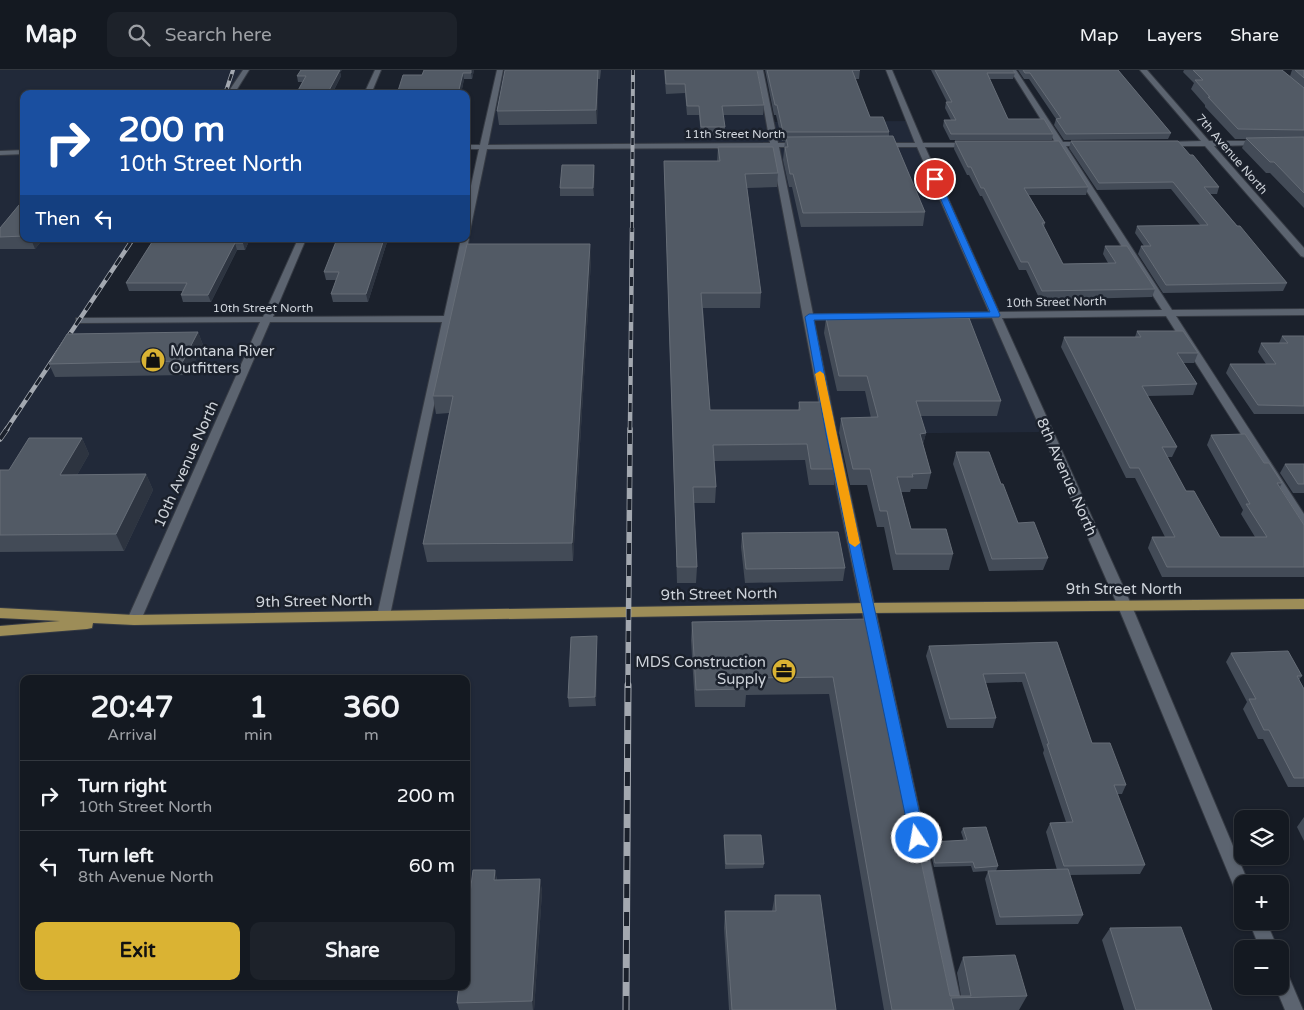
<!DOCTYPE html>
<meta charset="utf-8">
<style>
:root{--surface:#141921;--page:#1d222a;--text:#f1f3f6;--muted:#9da0a5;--line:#33383f;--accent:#dab333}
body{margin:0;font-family:"Varela Round",sans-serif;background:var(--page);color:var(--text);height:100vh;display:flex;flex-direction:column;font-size:19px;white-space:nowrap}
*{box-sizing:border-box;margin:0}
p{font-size:16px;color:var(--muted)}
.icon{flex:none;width:28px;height:28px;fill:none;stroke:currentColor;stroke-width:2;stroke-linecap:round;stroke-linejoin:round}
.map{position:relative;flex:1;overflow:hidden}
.details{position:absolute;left:20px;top:605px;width:450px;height:315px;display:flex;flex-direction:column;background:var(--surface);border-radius:10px;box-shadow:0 1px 4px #0004,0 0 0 1px var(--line)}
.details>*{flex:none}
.guide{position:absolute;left:20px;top:20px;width:450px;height:152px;border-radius:10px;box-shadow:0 1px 4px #0004,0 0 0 1px var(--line);background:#1a4fa0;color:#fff;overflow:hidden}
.controls{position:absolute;left:1234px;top:740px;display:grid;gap:10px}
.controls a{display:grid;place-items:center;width:55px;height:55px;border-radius:10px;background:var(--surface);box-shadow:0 1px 4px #0004,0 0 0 1px var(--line);font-size:25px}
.pin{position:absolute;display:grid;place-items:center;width:42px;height:42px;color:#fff;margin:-21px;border:2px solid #fff;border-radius:50%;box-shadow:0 1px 5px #0007}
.me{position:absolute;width:55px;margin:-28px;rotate:348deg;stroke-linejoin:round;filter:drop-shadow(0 0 4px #0008)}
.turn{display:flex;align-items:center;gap:18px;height:105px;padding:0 15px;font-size:22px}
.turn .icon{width:65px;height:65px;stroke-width:2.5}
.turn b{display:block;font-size:35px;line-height:42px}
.then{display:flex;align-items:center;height:48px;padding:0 15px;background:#0003;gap:10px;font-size:19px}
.eta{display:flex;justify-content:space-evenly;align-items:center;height:85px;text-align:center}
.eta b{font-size:30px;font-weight:700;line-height:35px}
.button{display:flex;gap:10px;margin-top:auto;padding:10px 15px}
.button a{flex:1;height:58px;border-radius:10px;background:var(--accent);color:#111;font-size:20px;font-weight:700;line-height:58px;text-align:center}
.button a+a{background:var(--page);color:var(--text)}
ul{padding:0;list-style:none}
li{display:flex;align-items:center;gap:15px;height:70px;padding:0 15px;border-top:1px solid var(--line)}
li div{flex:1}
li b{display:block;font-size:19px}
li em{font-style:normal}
header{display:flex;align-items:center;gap:30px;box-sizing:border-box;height:70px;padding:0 25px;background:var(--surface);border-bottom:1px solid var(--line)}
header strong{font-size:24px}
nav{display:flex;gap:28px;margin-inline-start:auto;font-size:18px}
.search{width:350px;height:45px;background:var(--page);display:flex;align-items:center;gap:12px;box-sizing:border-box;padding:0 18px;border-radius:10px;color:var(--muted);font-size:19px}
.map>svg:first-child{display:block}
.built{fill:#212939;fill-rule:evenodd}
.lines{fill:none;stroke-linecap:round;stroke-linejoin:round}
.minor-casing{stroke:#363b44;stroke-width:2}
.major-casing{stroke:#363b44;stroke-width:2}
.minor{fill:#5c6470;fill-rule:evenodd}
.major{fill:#9d8d58;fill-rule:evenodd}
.rail-far3-casing{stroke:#a3a8b0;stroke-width:4}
.rail-far2-casing{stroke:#a3a8b0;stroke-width:4.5}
.rail-far1-casing{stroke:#a3a8b0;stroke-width:5.5}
.rail-casing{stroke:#a3a8b0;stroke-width:7}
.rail-far3{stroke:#1b212c;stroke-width:2.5;stroke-dasharray:7;stroke-linecap:butt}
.rail-far2{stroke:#1b212c;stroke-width:3;stroke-dasharray:9;stroke-linecap:butt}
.rail-far1{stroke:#1b212c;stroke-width:4;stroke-dasharray:11;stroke-linecap:butt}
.rail{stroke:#1b212c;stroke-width:5;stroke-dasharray:14;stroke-linecap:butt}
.wall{fill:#434b57}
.shaded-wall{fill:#2d3440}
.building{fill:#525a65;stroke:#666d77}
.route{fill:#1a73e8;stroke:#114b97}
.slow{fill:#f59e0b}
.labels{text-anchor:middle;stroke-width:5;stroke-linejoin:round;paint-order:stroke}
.far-street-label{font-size:12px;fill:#ced3da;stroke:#1b212c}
.poi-label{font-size:15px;fill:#ced3da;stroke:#1b212c;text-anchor:start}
.street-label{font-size:15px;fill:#ced3da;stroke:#1b212c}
</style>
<header>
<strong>Map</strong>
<div class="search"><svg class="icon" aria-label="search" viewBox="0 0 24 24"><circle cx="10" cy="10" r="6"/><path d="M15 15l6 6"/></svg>Search here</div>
<nav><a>Map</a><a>Layers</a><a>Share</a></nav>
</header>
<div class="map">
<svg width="1304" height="940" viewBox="0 0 1304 940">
<rect width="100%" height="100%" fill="#1b212c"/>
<path class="built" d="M0 0H246L230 24H24V169H133L79 250 447 249 465 169H466V161L500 0H760L771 52 910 51 1047 362 831 364 954 940H0V561L128 550 0 543ZM24 609H466V916H24Z"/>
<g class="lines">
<defs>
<g id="minor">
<path d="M243 0H249L234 24H227Z"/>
<path d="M375 0H381L371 24H364Z"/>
<path d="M497 0H503L488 75 770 73 757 0H763L778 73H802L806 75 802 77H779L813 244 989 242 917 77H882L878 75 882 73H915L886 0H892L923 73H972L976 75 972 77H925L999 242 1162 240 1058 76H1044L1040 74 1044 72H1055L1010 0H1016L1063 72H1087L1091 74 1087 76H1066L1172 240 1304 239V245L1176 246 1304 444V458L1300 457 1166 246 1002 248 1131 534 1249 814H1242V824L1236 822 1234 817 1117 534 992 248 814 250 837 364 963 940H945L825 364 771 78 487 79 470 161 466 164V139L479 79H466V75H480Z"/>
<path d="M1140 0H1147L1209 71H1262V75H1259L1214 76 1304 178V187L1301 186 1205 76H1161L1160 74 1164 72 1201 71Z"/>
<path d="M24 80V84L0 85V81Z"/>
<path d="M466 167 469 169 389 550H379L377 546 442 252H270L141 550 139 554H129L127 550 260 252 79 253 76 252V248L263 247 298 169H306L273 247 444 246 461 169H466Z"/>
<path d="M1249 851H1266L1278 879H1260Z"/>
<path d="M1280 897 1286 900 1303 940H1285L1275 916H1280Z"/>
</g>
<path id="major" d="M1304 529V539L869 543 134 555 93 553 92 558 87 559 0 566V556L60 551 0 548V538L134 545 869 533Z"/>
</defs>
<use href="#minor" class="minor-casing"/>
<use href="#major" class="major-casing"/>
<use href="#minor" class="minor"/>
<use href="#major" class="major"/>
<defs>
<g id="rail-far3">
<path d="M225 24 233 0"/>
<path d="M632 159 633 0"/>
</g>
<g id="rail-far2">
<path d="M6 360 133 169"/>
<path d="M630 360 632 158"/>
</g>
<g id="rail-far1">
<path d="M0 369 7 359"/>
<path d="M628 616 630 359"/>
</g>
<path id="rail" d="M626 940 628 615"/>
</defs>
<use href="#rail-far3" class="rail-far3-casing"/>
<use href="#rail-far2" class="rail-far2-casing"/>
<use href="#rail-far1" class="rail-far1-casing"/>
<use href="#rail" class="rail-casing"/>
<use href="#rail-far3" class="rail-far3"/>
<use href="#rail-far2" class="rail-far2"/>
<use href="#rail-far1" class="rail-far1"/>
<use href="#rail" class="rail"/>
</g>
<g class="wall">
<path d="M301 0H342L340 2 341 6 332 24H296L302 12H298L297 6Z"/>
<path d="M474 0 472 9H464L461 24H397L422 5Z"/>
<path d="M505 0H601L600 9H598L597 54 499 55 497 41Z"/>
<path d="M664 0H757L764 35 763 45H723L725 57V66H701L699 45H687L685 23 666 24Z"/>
<path d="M765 0H860L859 9H855L870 47 889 62V66L925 142 923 156 801 157 792 117H789L783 90 785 71H782L776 45H774Z"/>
<path d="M931 0H1013L1015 3 1013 9H989L1008 49 1053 64 1052 70H950L943 56 944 50H951L945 38 946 32H947Z"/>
<path d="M1018 0H1118L1171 63 1168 69 1064 70 1054 55 1056 49 1029 9H1024Z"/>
<path d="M1184 0H1282L1290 6 1292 0H1304V138L1270 103H1266L1242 78 1246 69H1235L1205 37V35L1191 19 1194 13 1183 2Z"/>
<path d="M955 71 1088 117 1086 125H1029L1045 153 1044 157 1063 194 1108 193 1103 184 1105 176 1155 219 1152 227 1040 230 1026 200H1019L982 126H980L969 105H967L954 79Z"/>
<path d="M1071 71 1190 85 1219 117 1217 124H1210L1287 213 1283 221 1163 223 1138 184 1141 176H1144L1135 163 1137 156 1200 155 1171 119 1097 120 1069 78Z"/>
<path d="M718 77 778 103 777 117 747 118 761 223 760 238H703L710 340H798L799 332 836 399 834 415H809L805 390 714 391 716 417 715 433H694L697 497 696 513H677L664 91H717Z"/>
<path d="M594 95V126H560V118Z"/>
<path d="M24 129V169H43L35 179H0V158Z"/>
<path d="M154 169H250L245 180H237L211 232H183L181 225 183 221H129L126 213Z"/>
<path d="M388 169 368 232H333L331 224 336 210H326L324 202Z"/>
<path d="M591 190 573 491 427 492 423 474 449 343 436 344 433 326Z"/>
<path d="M826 248 1001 331 997 346H920L926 363 923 374 931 403 927 419H911L910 422H901L911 459 953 484 949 500H893L884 457H877L867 415H850L839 363 841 348H871L865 321H837L824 263Z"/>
<path d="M1137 261 1198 283 1194 293H1183L1197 314 1193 325 1147 326 1177 377 1172 387H1167L1186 421 1220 467H1255L1241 444 1243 440 1207 375 1211 365 1264 393 1282 413 1280 417 1304 455V507H1162L1148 478 1152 467H1165L1135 408H1126L1061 277 1064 267H1135Z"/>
<path d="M198 262 203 275 188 305 55 307 49 294Z"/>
<path d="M1282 266H1304V344H1254L1226 303 1230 294H1266L1258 282 1261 273H1279Z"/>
<path d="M82 368 89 384 77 405 146 404 153 420 124 481 0 482V400H9Z"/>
<path d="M956 382 1001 414 1018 453 1048 488 1043 500 989 501 953 394Z"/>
<path d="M1285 394H1304V423H1293L1280 403Z"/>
<path d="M742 463 845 498 843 511 745 513 741 477Z"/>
<path d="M869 549 950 926H961L957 903 963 887 1027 926 1019 940H884L829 624 746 625 745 637H695L691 570 692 552Z"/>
<path d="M1057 572 1092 673 1126 715 1122 724H1117L1145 795 1140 804 1070 805 1083 845 1078 854 996 855 985 809 988 801 973 802 971 796 934 797 929 776 931 772 964 771 961 762 963 758 998 796 996 801 1057 800 1046 762 1050 753 1066 752 1043 683 1044 680 1022 612 986 613 996 648 993 658H947L926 586 929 576Z"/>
<path d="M597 576 596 636 569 637 568 628Z"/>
<path d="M1231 583 1302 606 1299 610 1304 619V717H1288L1263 669H1258L1243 639 1247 632 1226 592Z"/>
<path d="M1304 747V771L1297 757Z"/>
<path d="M724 765 764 794 763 798 725 799Z"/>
<path d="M495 800 497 810 540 809 542 822 534 940H459L457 933Z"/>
<path d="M775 825 836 940H729L724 858 725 841H772Z"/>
<path d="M1110 858 1212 940H1124L1102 870Z"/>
</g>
<g class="shaded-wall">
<path d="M338 0H342L340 2 341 6 332 24H327Z"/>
<path d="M471 0H474L472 9 471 3Z"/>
<path d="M598 0V9L597 54 596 40Z"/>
<path d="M463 3 464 9 461 24H458Z"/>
<path d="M594 95 595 103 594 126 593 118Z"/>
<path d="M31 169H43L35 179Z"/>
<path d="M245 169H250L245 180 243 173Z"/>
<path d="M384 169H388L368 232 366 224Z"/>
<path d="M235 173 237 180 211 232 208 225Z"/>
<path d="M590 174 591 190 573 491 572 473Z"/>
<path d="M198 262 203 275 188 305 183 291Z"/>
<path d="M926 363 922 378 920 364Z"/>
<path d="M82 368 89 384 68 421 60 405Z"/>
<path d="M146 404 153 420 124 481 116 464Z"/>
<path d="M597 566V576L596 636 595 627Z"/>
<path d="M495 800 497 813 494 810Z"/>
<path d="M540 809 542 822 534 940H533L532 931Z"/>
</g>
<g class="building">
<path d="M301 0H340L327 24H296L306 6H297Z"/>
<path d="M424 0H471V3H463L458 24H397L403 5H422Z"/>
<path d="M505 0H598L596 40 497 41Z"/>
<path d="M665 0H757L764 35 722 36 725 57H701L699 36H687L685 14H666Z"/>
<path d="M767 0H860H852L870 47H883L889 62H783L777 35H775Z"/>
<path d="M935 0H1013L1015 3H987L1008 49H1044L1053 64H951L944 50H956L946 32H952Z"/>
<path d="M1023 0H1118L1171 63 1066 64 1056 49 1061 48 1030 3H1025Z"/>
<path d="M1193 0H1282L1304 18V60L1238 59 1208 27H1210L1195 10H1203Z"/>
<path d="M1295 0H1304V8Z"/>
<path d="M893 66 925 142 803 143 793 104H790L785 77H788L786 67Z"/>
<path d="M1304 67V123L1274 92H1270L1246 68Z"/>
<path d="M955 71H1059L1088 117 1024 118 1045 153H1042L1063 194 1116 193 1105 176H1127L1155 219 1042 221 1028 192H1021L984 118H981L971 97H968Z"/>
<path d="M1071 71H1178L1190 85H1193L1219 117H1204L1237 156H1240L1287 213 1166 215 1141 176H1151L1137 156 1208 155 1173 112 1099 113Z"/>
<path d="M718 77H773L778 103 745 104 761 223H701L710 340H800L799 332H822L836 399H811L807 374 713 375 716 417H693L697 497H677L664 91H720Z"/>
<path d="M562 95H594L593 118H560Z"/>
<path d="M24 129V166L0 167V158Z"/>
<path d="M154 169H245L243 173H235L208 225H181L187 213H126Z"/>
<path d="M337 169H384L366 224H331L339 202H324Z"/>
<path d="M467 174H590L572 473 423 474 453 326H433Z"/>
<path d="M826 248H969L1001 331H916L926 363 920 364 931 403 912 404 913 407H897L911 459H946L953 484H896L887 441H880L870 399H853L841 348 878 347 867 306H839Z"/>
<path d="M1137 261H1183L1198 283H1177L1197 314 1142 316 1177 377H1162L1186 421H1194L1220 467H1267L1246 434H1250L1211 365 1245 364 1264 393H1269L1282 413H1277L1304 455V497H1167L1152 467H1175L1139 398H1130L1064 267H1141Z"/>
<path d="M198 262 183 291 49 294 67 264Z"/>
<path d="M1282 266H1304V336L1258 335 1230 294H1276L1261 273H1288Z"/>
<path d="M29 368H82L60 405 146 404 116 464 0 465V400H9Z"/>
<path d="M956 382H989L1001 414H1003L1018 453 1034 452 1048 488 992 489Z"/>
<path d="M1285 394H1304V414H1298Z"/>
<path d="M838 462 845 498 746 499 742 463Z"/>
<path d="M869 549 950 926H971L963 887 1015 885 1027 926 951 928 954 940H892L833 607 746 608 747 619 696 620 692 552Z"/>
<path d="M597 566 595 627 568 628 571 567Z"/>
<path d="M1057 572 1092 673H1110L1126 715H1114L1145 795 1064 796 1050 753 1073 752 1047 674H1049L1025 603 983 604 996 648 950 649 929 576Z"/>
<path d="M1288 581 1302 606H1297L1304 619V708H1294L1269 660H1264L1249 629H1256L1231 583Z"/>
<path d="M986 757 998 796 975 798 973 792 935 793 931 772 967 770 963 758Z"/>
<path d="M724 765H761L764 794H726Z"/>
<path d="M1068 799 1083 845 1000 847 988 801Z"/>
<path d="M473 800H495L494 810 540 809 532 931 457 933 459 916H466V855Z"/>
<path d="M775 825H820L836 940H732L725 841H776Z"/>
<path d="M1181 857 1212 940H1136L1110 858Z"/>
</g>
<path class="route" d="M935 107 939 109 1000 245 999 247 814 250 836 364 925 768 922 772 917 774 912 772 910 768 826 364 805 247 809 244 990 242 932 109Z"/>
<path class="slow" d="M820 301 824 304 860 473 855 477 849 473 815 304Z"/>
<defs>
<symbol id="shop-disc" viewBox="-11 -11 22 22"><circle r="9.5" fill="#dab333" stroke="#1b212c"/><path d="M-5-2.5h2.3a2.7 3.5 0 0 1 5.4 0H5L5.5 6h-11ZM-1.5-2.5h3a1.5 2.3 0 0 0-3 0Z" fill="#111"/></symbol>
<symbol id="office-disc" viewBox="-11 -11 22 22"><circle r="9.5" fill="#dab333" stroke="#1b212c"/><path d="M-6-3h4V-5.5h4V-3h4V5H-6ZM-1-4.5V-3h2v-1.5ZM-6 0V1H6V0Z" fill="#111"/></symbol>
</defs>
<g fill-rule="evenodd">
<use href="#shop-disc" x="139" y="276" width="28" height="28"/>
<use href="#office-disc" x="770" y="587" width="28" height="28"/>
</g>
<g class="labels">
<g class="far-street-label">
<text x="735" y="68">11th Street North</text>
<text transform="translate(1232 84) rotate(49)" y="4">7th Avenue North</text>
<text transform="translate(1056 232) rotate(-1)" y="4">10th Street North</text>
<text x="263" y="242">10th Street North</text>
</g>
<g class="poi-label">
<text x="170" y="286">Montana River<tspan x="170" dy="17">Outfitters</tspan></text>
<text x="766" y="597" text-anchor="end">MDS Construction<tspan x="766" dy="17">Supply</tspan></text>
</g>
<g class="street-label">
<text transform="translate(186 394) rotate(-66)" y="5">10th Avenue North</text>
<text transform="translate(1067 407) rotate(66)" y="5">8th Avenue North</text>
<text x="1124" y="524">9th Street North</text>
<text transform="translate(719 524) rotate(-1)" y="5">9th Street North</text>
<text transform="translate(314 531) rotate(-1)" y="5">9th Street North</text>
</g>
</g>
</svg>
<div class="controls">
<a><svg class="icon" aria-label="layers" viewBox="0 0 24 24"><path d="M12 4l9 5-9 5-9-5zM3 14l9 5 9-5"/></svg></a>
<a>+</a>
<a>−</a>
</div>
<div class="pin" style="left:935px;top:109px;background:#d93025"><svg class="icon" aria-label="arrive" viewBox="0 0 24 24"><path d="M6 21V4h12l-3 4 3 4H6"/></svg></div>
<svg class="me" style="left:917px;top:768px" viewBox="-20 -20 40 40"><circle r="17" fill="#1a73e8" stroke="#fff" stroke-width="3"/><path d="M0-11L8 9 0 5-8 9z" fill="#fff"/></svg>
<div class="guide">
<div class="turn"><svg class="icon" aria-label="right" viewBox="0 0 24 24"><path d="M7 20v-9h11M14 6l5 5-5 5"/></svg><div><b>200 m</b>10th Street North</div></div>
<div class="then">Then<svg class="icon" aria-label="left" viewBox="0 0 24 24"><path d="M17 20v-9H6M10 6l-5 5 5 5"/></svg></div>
</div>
<section class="details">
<div class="eta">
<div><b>20:47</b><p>Arrival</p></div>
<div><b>1</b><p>min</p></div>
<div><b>360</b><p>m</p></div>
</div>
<ul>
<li><svg class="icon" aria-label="right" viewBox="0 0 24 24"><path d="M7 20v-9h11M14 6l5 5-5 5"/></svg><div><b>Turn right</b><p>10th Street North</p></div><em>200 m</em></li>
<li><svg class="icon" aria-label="left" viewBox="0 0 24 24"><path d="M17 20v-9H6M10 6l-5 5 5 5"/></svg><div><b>Turn left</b><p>8th Avenue North</p></div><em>60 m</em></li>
</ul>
<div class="button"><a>Exit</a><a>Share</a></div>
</section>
</div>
